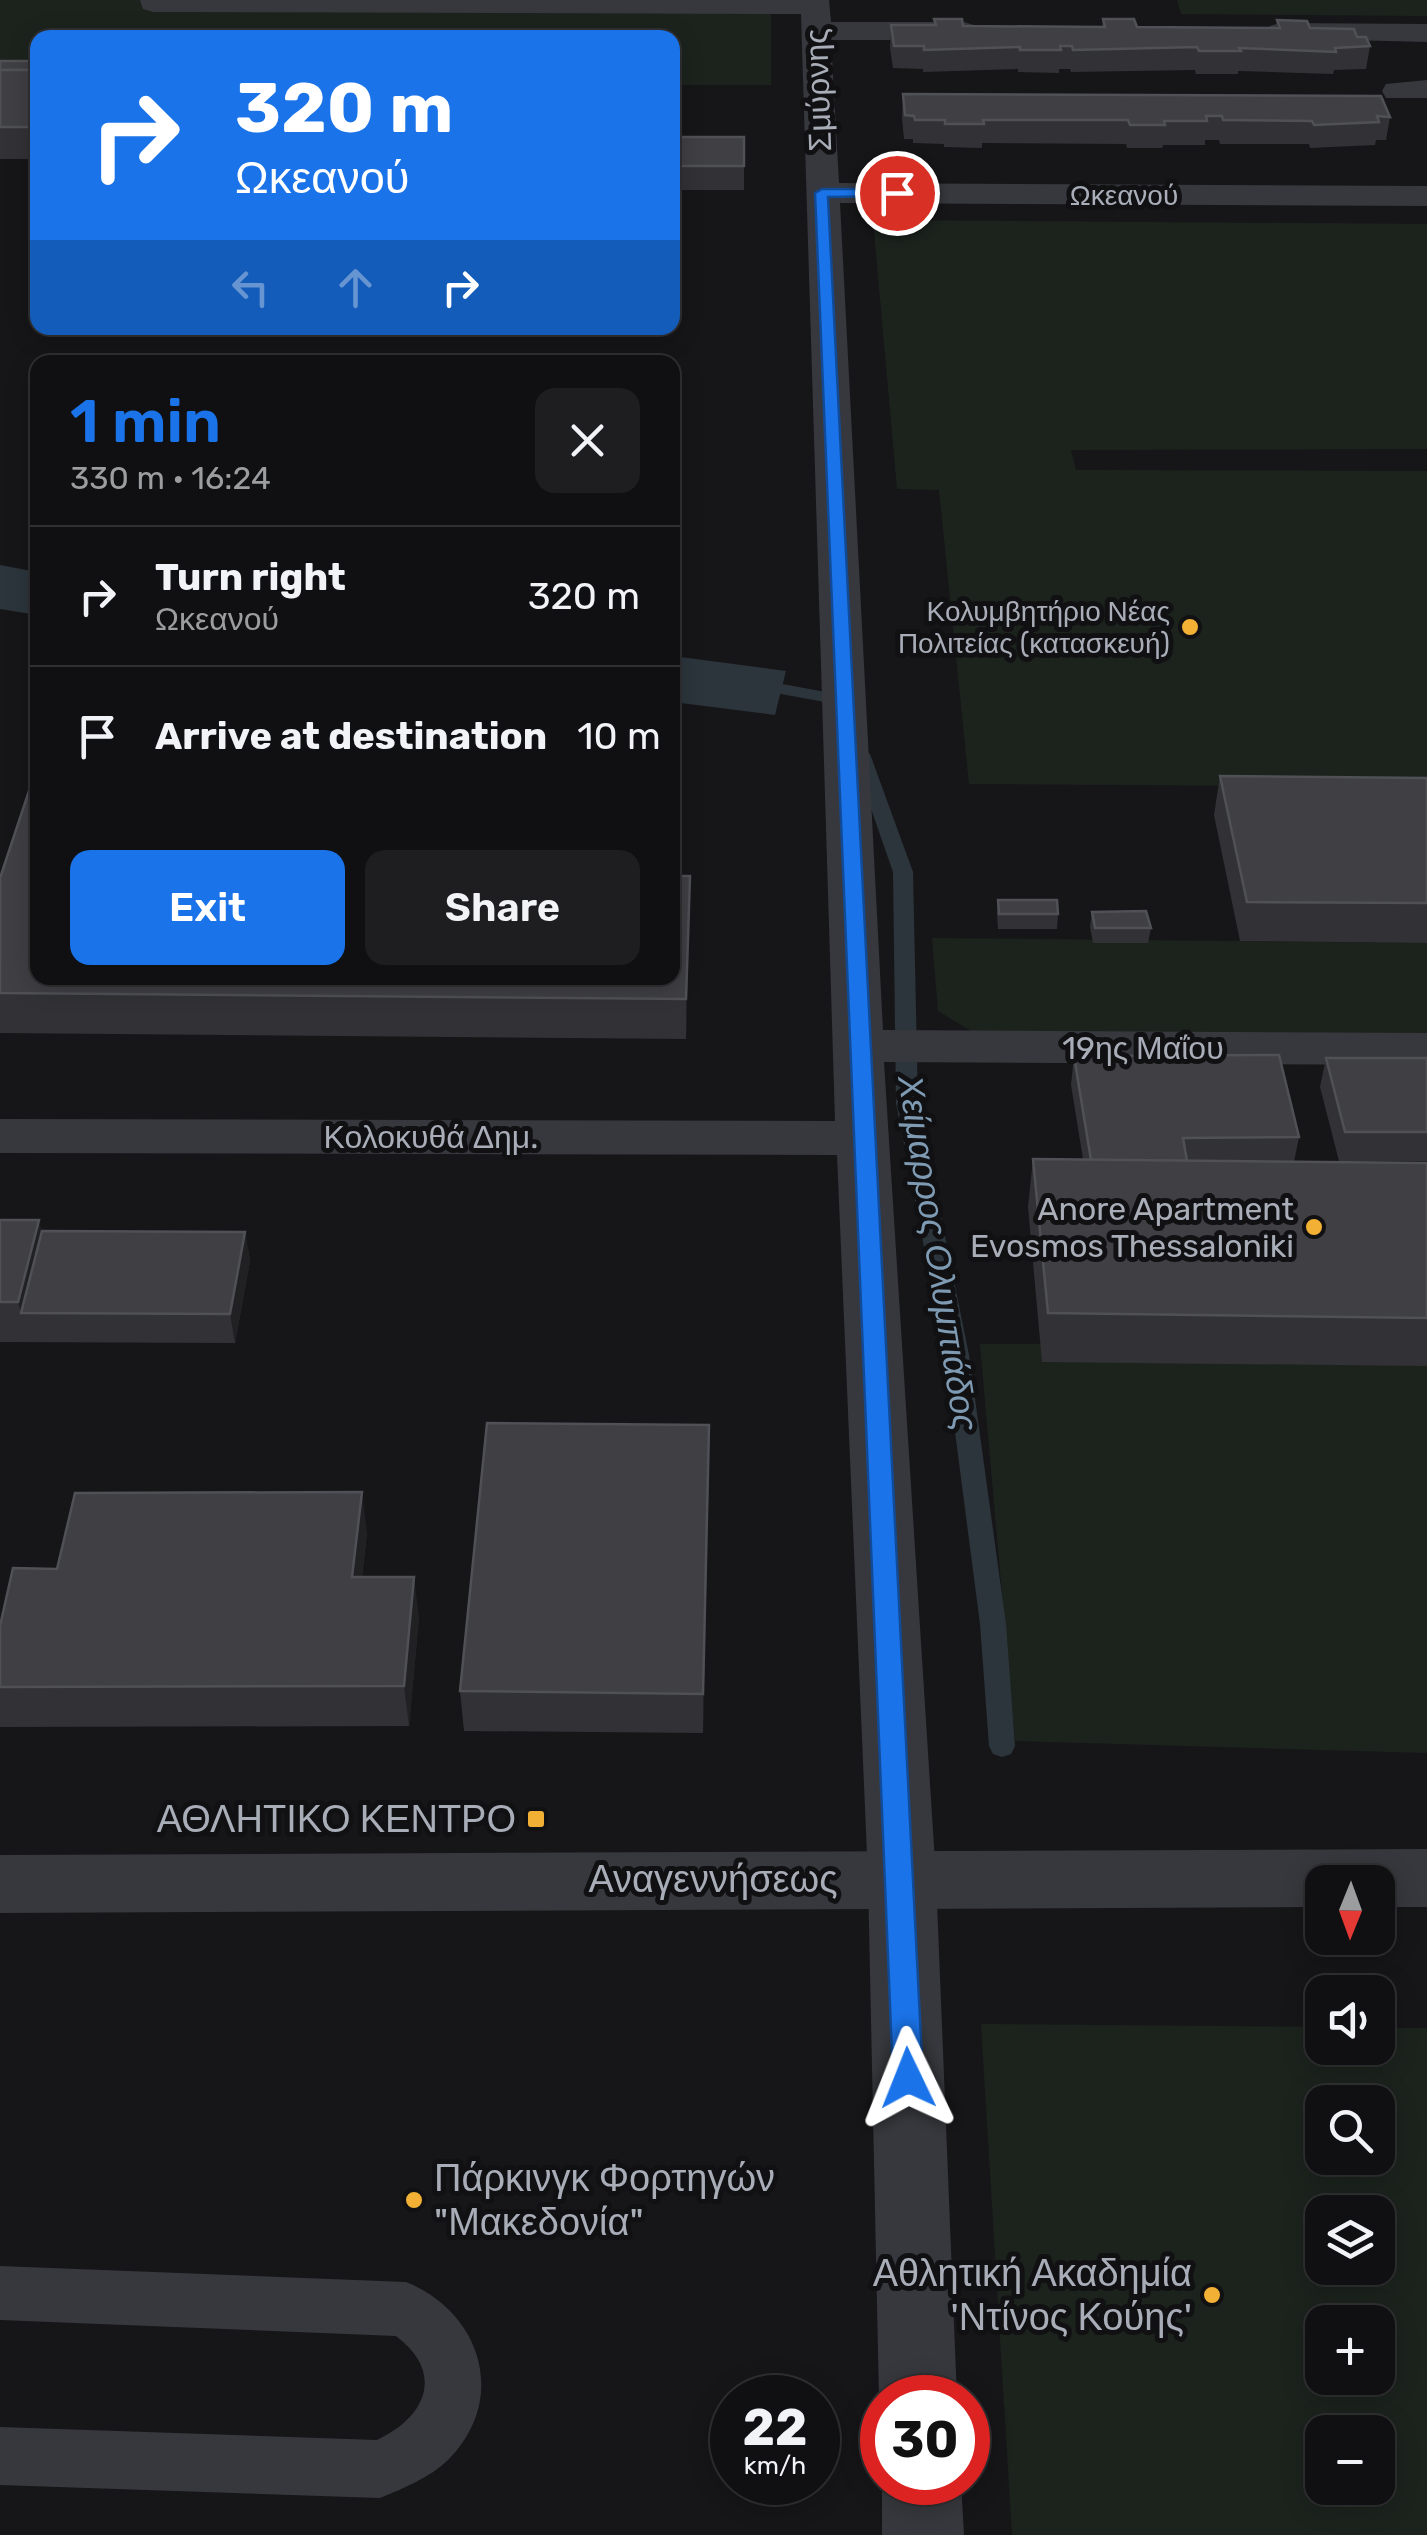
<!DOCTYPE html>
<meta charset="utf-8">
<style>
:root{--surface:#101012;--page:#1e1e20;--text:#f1f3f6;--muted:#9c9d9f;--line:#303032;--accent:#1a73e8}
body{margin:0;font-family:Rubik,sans-serif;background:var(--page);color:var(--text);height:100vh;display:flex;flex-direction:column;font-size:38px;white-space:nowrap}
*{box-sizing:border-box;margin:0}
p{font-size:32px;color:var(--muted)}
.icon{flex:none;width:55px;height:55px;fill:none;stroke:currentColor;stroke-width:2;stroke-linecap:round;stroke-linejoin:round}
.map{position:relative;flex:1;overflow:hidden}
.details{position:absolute;left:30px;top:355px;width:650px;height:630px;display:flex;flex-direction:column;background:var(--surface);border-radius:20px;box-shadow:0 5px 25px #0003,0 0 0 2px var(--line)}
.details>*{flex:none}
.top-card{position:absolute;left:30px;top:30px;width:650px;height:305px;border-radius:20px;box-shadow:0 5px 25px #0003,0 0 0 2px var(--line);background:#1a73e8;color:#fff;overflow:hidden}
.needle{width:65px;rotate:181deg}
.fabs{position:absolute;left:1305px;top:1865px;display:grid;gap:20px}
.fabs a{display:grid;place-items:center;width:90px;height:90px;border-radius:20px;background:var(--surface);box-shadow:0 5px 25px #0003,0 0 0 2px var(--line);font-size:50px}
.speed{position:absolute;left:710px;top:2375px;display:flex;gap:20px;font-size:50px;font-weight:700;text-align:center}
.speed>*{display:grid;place-content:center;width:130px;height:130px;border-radius:50%;background:var(--surface);box-shadow:0 5px 25px #0003,0 0 0 2px var(--line);line-height:1}
.speed small{font-size:25px;font-weight:400}
.speed .limit{border:15px solid #d22;background:#fff;color:#111}
.pin{position:absolute;display:grid;place-items:center;width:85px;height:85px;color:#fff;margin:-42px;border:5px solid #fff;border-radius:50%;box-shadow:0 2px 10px #0007}
.me{position:absolute;width:110px;margin:-55px;rotate:358deg;stroke-linejoin:round;filter:drop-shadow(0 0 8px #0008)}
.turn{display:flex;align-items:center;gap:35px;height:210px;padding:0 40px;font-size:45px}
.turn .icon{width:130px;height:130px;stroke-width:2.5}
.turn b{display:block;font-size:70px;line-height:85px}
.lanes{display:flex;align-items:center;height:95px;padding:0 40px;background:#0003;justify-content:center;gap:50px;direction:ltr}
.lanes .off{opacity:.35}
.round{display:grid;place-items:center;flex:none;width:105px;height:105px;border-radius:20px;background:var(--page)}
.headline{display:flex;align-items:center;justify-content:space-between;height:170px;padding:0 40px}
h1{font-size:60px;font-weight:600;line-height:75px;color:var(--accent)}
.button{display:flex;gap:20px;margin-top:auto;padding:20px 40px}
.button a{flex:1;height:115px;border-radius:20px;background:var(--accent);color:#fff;font-size:40px;font-weight:600;line-height:115px;text-align:center}
.button a+a{background:var(--page);color:var(--text)}
ul{padding:0;list-style:none}
li{display:flex;align-items:center;gap:30px;height:140px;padding:0 40px;border-top:2px solid var(--line)}
li div{flex:1}
li b{display:block;font-size:38px}
li em{font-style:normal}
.map>svg:first-child{display:block}
.green{fill:#1c231d;fill-rule:evenodd}
.water{fill:#2c353c}
.lines{fill:none;stroke-linecap:round;stroke-linejoin:round}
.stream{fill:#2c353c;fill-rule:evenodd}
.service{fill:#37383d;fill-rule:evenodd}
.minor{fill:#37383d;fill-rule:evenodd}
.tertiary{fill:#37383d;fill-rule:evenodd}
.wall{fill:#323236}
.shaded-wall{fill:#212124}
.building{fill:#3f3f44;stroke:#4f5156;stroke-width:2.5}
.route{fill:#1a73e8;stroke:#114b97;stroke-width:2.5}
.poi-dot{fill:#f2b134;stroke:#111113;stroke-width:4}
.labels{text-anchor:middle;stroke-width:10;stroke-linejoin:round;paint-order:stroke}
.far-street-label{font-size:28px;fill:#a8adb8;stroke:#111113}
.far-poi-label{font-size:28px;fill:#a8adb8;stroke:#111113;text-anchor:end}
.street-label{font-size:32px;fill:#a8adb8;stroke:#111113}
.poi-label{font-size:32px;fill:#a8adb8;stroke:#111113;text-anchor:end}
.water-label{font-size:35px;font-style:italic;fill:#7f9bb3;stroke:#111113}
.near-poi-label{font-size:38px;fill:#a8adb8;stroke:#111113;text-anchor:end}
.near-street-label{font-size:38px;fill:#a8adb8;stroke:#111113}
</style>
<div class="map">
<svg width="1427" height="2535" viewBox="0 0 1427 2535">
<rect width="100%" height="100%" fill="#161618"/>
<g class="green">
<path d="M0 0H771V85H673L672 38H38L37 83H0Z"/>
<path d="M1177 0H1427V16L1181 14Z"/>
<path d="M873 220 1427 224V449L1071 450 1076 470 1427 471V787L969 784 939 490 897 489Z"/>
<path d="M932 938 1427 943V1035L971 1031 938 1011Z"/>
<path d="M980 1344 1427 1345V1753L1015 1741Z"/>
<path d="M981 2024 1322 2027V2048H1378V2028H1427V2535H1012ZM1378 2102V2158H1322V2102ZM1322 2212H1378V2268H1322ZM1378 2322V2378H1322V2322ZM1378 2432V2488H1322V2432Z"/>
</g>
<g class="water">
<path d="M0 565 37 572V615L0 609Z"/>
<path d="M673 656 786 671 775 715 673 702Z"/>
</g>
<g class="lines">
<g class="stream">
<path d="M755 679 842 695 854 710 845 715 830 703 749 688V680Z"/>
<path d="M861 749 870 754 913 872 918 1103 969 1355 1006 1624 1015 1746 1011 1754 1002 1757 993 1754 989 1746 980 1624 945 1355 896 1103 893 872 852 754Z"/>
</g>
<path class="service" d="M0 2266 406 2282C481 2312 509 2399 448 2460 429 2478 404 2488 380 2498L0 2485V2427L377 2440C428 2416 444 2372 396 2336L0 2320Z"/>
<g class="minor">
<path d="M140 0H829L831 22H964L974 25 979 31 974 37 964 40H831L839 183 1427 186V206L840 203 883 1030 1427 1033V1065L884 1062 936 1878 957 2398H882V2407L879 2398 868 1878 837 1155 0 1153V1119L835 1121 801 14 153 12 143 9Z"/>
<path d="M1280 23 1427 24V42L1270 38 1265 32 1270 26Z"/>
<path d="M1427 80V98H1386L1382 91 1386 84Z"/>
<path d="M882 2478V2482H961L964 2535H882Z"/>
</g>
<path class="tertiary" d="M1427 1849V1907H1378V1882H1322V1907L0 1913V1855Z"/>
</g>
<g class="wall">
<path d="M934 19 963 26 1102 27 1103 19 1137 27H1276L1277 20 1310 28 1357 37 1370 46 1366 69 1334 70 1333 74 1238 71V74H1196L1195 70 1071 72 1070 69H1059V73L1018 72V69L923 72V69L893 68 890 48 891 25H934Z"/>
<rect x="0" y="61" width="38" height="98"/>
<path d="M903 94 1390 117 1386 140H1376L1375 145 1310 148 1309 144H1220L1219 140H1205V145H1163L1162 148H1127L1126 144 982 143V148L944 147V144L913 143V139H904L902 118Z"/>
<rect x="672" y="137" width="72" height="53"/>
<path d="M1220 776 1427 778V943L1240 941 1214 815Z"/>
<path d="M690 876 686 1039 0 1033V878Z"/>
<path d="M998 900 1058 914 1057 929H998L997 915Z"/>
<path d="M1092 912 1151 928 1148 943H1093L1090 927Z"/>
<path d="M1074 1056 1299 1137 1294 1162 1427 1163V1366L1042 1362 1028 1207 1033 1159H1083L1071 1085Z"/>
<path d="M1326 1058H1427V1161H1339L1320 1087Z"/>
<path d="M0 1220 42 1231 245 1232 250 1261 235 1343 0 1342Z"/>
<path d="M709 1425 703 1733 464 1731 460 1691Z"/>
<path d="M367 1532 362 1577 419 1617 409 1726 0 1727V1626Z"/>
</g>
<g class="shaded-wall">
<path d="M690 876V915L686 1039V999Z"/>
<path d="M39 1220 49 1260 21 1313 18 1302Z"/>
<path d="M245 1232 250 1261 235 1343 230 1314Z"/>
<path d="M709 1425V1465L703 1733V1694Z"/>
<path d="M362 1492 367 1532 357 1617 352 1577Z"/>
<path d="M414 1577 419 1617 409 1726 404 1686Z"/>
</g>
<g class="building">
<path d="M934 19H962L963 26 1105 27 1103 19H1134L1137 27 1280 28 1277 20 1307 21 1310 28 1354 29 1357 37H1366L1370 46 1335 48 1336 52 1239 48 1241 51H1199L1197 47 1073 50 1072 46H1060L1061 50H1020V47L924 50V46H894L891 25H936Z"/>
<rect x="0" y="61" width="38" height="9"/>
<rect x="0" y="70" width="38" height="57"/>
<path d="M903 94 1381 96 1390 117 1377 116 1379 122 1314 125 1312 121 1223 120 1222 116H1206L1207 121H1164L1165 125H1130L1128 120H983L984 124H945V120H915L914 116 905 115Z"/>
<rect x="672" y="137" width="72" height="29"/>
<path d="M37 767 38 978H672V876H690L686 999 0 993V878Z"/>
<path d="M1220 776 1427 778V903L1247 902Z"/>
<path d="M998 900H1057L1058 914H999Z"/>
<path d="M1146 911 1151 928H1095L1092 912Z"/>
<path d="M1279 1055 1299 1137 1183 1138 1187 1161 1091 1160 1074 1056Z"/>
<path d="M1326 1058H1427V1132H1345Z"/>
<path d="M1033 1159 1427 1163V1318L1048 1313Z"/>
<path d="M0 1220H39L18 1302H0Z"/>
<path d="M42 1231 245 1232 230 1314 21 1313Z"/>
<path d="M487 1423 709 1425 703 1694 460 1691Z"/>
<path d="M362 1492 352 1577H414L404 1686 0 1687V1626L13 1568 57 1569 75 1493Z"/>
</g>
<path class="route" d="M897 189 902 190V196L828 197 923 2078 919 2087 908 2091 898 2087 893 2078 815 193 822 189Z"/>
<g class="poi-dot">
<circle cx="1190" cy="627" r="10"/>
<circle cx="1314" cy="1227" r="10"/>
<rect x="526" y="1809" width="20" height="20" rx="5"/>
<circle cx="414" cy="2200" r="10"/>
<circle cx="1212" cy="2295" r="10"/>
</g>
<g class="labels">
<g class="far-street-label">
<text x="1124" y="205">Ωκεανού</text>
</g>
<g class="far-poi-label">
<text x="1170" y="621">Κολυμβητήριο Νέας<tspan x="1170" dy="32">Πολιτείας (κατασκευή)</tspan></text>
</g>
<g class="street-label">
<text transform="translate(818 90) rotate(-92)" y="11">Σμύρνης</text>
<text x="1143" y="1059">19ης Μαΐου</text>
<text x="431" y="1148">Κολοκυθά Δημ.</text>
</g>
<g class="poi-label">
<text x="1294" y="1220">Anore Apartment<tspan x="1294" dy="37">Evosmos Thessaloniki</tspan></text>
</g>
<g class="water-label">
<text transform="translate(938 1253) rotate(81)" y="12">Χείμαρρος Ολυμπιάδος</text>
</g>
<g class="near-poi-label">
<text x="516" y="1832">ΑΘΛΗΤΙΚΟ ΚΕΝΤΡΟ</text>
<text x="434" y="2191" text-anchor="start">Πάρκινγκ Φορτηγών<tspan x="434" dy="44">"Μακεδονία"</tspan></text>
<text x="1192" y="2286">Αθλητική Ακαδημία<tspan x="1192" dy="44">'Ντίνος Κούης'</tspan></text>
</g>
<g class="near-street-label">
<text x="713" y="1892">Αναγεννήσεως</text>
</g>
</g>
</svg>
<div class="fabs">
<a><svg class="needle" viewBox="-14 -14 28 28"><path d="M0-13l5 13h-10z" fill="#e53935"/><path d="M0 13l5-13h-10z" fill="#9c9d9f"/></svg></a>
<a><svg class="icon" aria-label="sound" viewBox="0 0 24 24"><path d="M4 9h4l5-4v14l-5-4H4zM17 9q2 3 0 6"/></svg></a>
<a><svg class="icon" aria-label="search" viewBox="0 0 24 24"><circle cx="10" cy="10" r="6"/><path d="M15 15l6 6"/></svg></a>
<a><svg class="icon" aria-label="layers" viewBox="0 0 24 24"><path d="M12 4l9 5-9 5-9-5zM3 14l9 5 9-5"/></svg></a>
<a>+</a>
<a>−</a>
</div>
<div class="speed"><div>22<small>km/h</small></div><div class="limit">30</div></div>
<div class="pin" style="left:897px;top:193px;background:#d93025"><svg class="icon" aria-label="arrive" viewBox="0 0 24 24"><path d="M6 21V4h12l-3 4 3 4H6"/></svg></div>
<svg class="me" style="left:908px;top:2078px" viewBox="-20 -20 40 40"><path d="M0-17L14 15 0 8-14 15z" fill="#1a73e8" stroke="#fff" stroke-width="4"/></svg>
<div class="top-card">
<div class="turn"><svg class="icon" aria-label="right" viewBox="0 0 24 24"><path d="M7 20v-9h11M14 6l5 5-5 5"/></svg><div><b>320 m</b>Ωκεανού</div></div>
<div class="lanes"><svg class="icon off" aria-label="left" viewBox="0 0 24 24"><path d="M17 20v-9H6M10 6l-5 5 5 5"/></svg><svg class="icon off" aria-label="ahead" viewBox="0 0 24 24"><path d="M12 20V5M6 11l6-6 6 6"/></svg><svg class="icon" aria-label="right" viewBox="0 0 24 24"><path d="M7 20v-9h11M14 6l5 5-5 5"/></svg></div>
</div>
<section class="details">
<div class="headline"><div><h1>1 min</h1><p>330 m · 16:24</p></div><a class="round"><svg class="icon" aria-label="close" viewBox="0 0 24 24"><path d="M6 6l12 12M18 6L6 18"/></svg></a></div>
<ul>
<li><svg class="icon" aria-label="right" viewBox="0 0 24 24"><path d="M7 20v-9h11M14 6l5 5-5 5"/></svg><div><b>Turn right</b><p>Ωκεανού</p></div><em>320 m</em></li>
<li><svg class="icon" aria-label="arrive" viewBox="0 0 24 24"><path d="M6 21V4h12l-3 4 3 4H6"/></svg><div><b>Arrive at destination</b></div><em>10 m</em></li>
</ul>
<div class="button"><a>Exit</a><a>Share</a></div>
</section>
</div>
